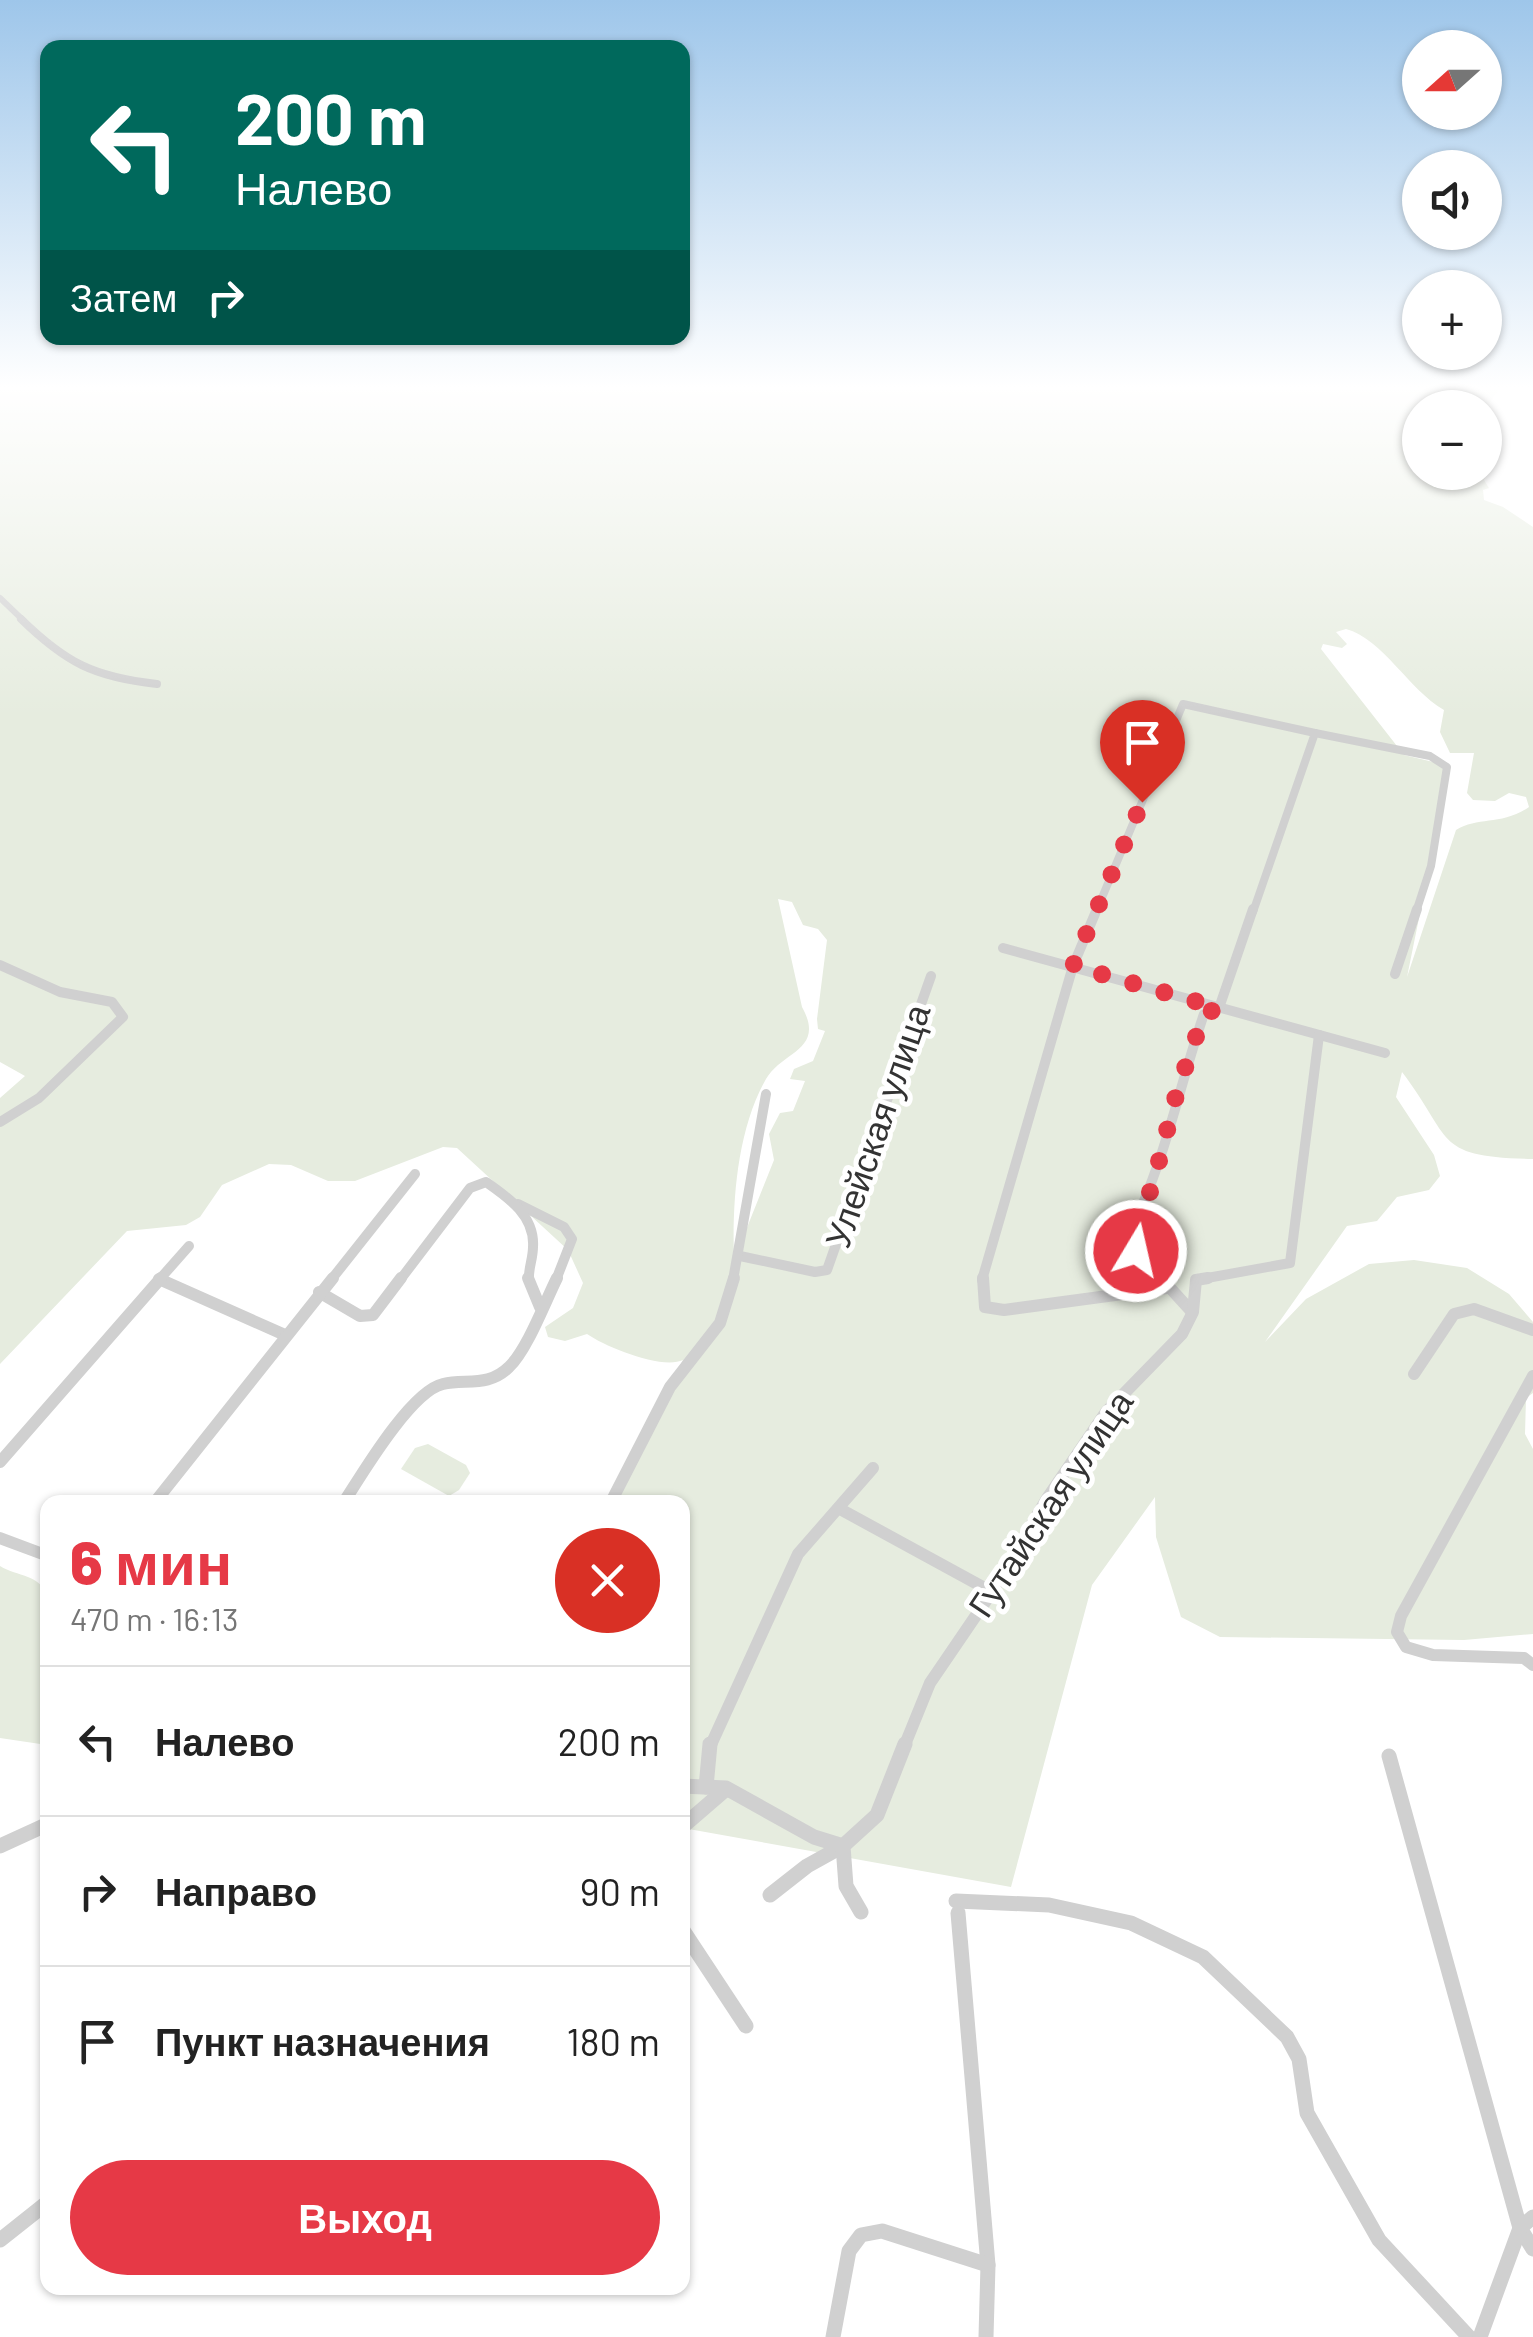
<!DOCTYPE html>
<html lang="ru">
<meta charset="utf-8">
<style>
:root{--surface:#fff;--page:#f2f2f2;--text:#222;--muted:#767676;--line:#e0e0e0;--accent:#e63946}
body{margin:0;font-family:Barlow,sans-serif;background:var(--page);color:var(--text);height:100vh;display:flex;flex-direction:column;font-size:38px;white-space:nowrap}
*{box-sizing:border-box;margin:0}
p{font-size:32px;color:var(--muted)}
.icon{flex:none;width:55px;height:55px;fill:none;stroke:currentColor;stroke-width:2;stroke-linecap:round;stroke-linejoin:round}
.map{position:relative;flex:1;overflow:hidden}
.sheet{position:absolute;left:40px;top:1495px;width:650px;height:800px;display:flex;flex-direction:column;background:var(--surface);border-radius:20px;box-shadow:0 2px 8px #0004}
.sheet>*{flex:none}
.hud{position:absolute;left:40px;top:40px;width:650px;height:305px;border-radius:20px;box-shadow:0 2px 8px #0004;background:#00695c;color:#fff;overflow:hidden}
.needle{width:65px;rotate:249deg}
.tools{position:absolute;left:1402px;top:30px;display:grid;gap:20px}
.tools a{display:grid;place-items:center;width:100px;height:100px;border-radius:50%;background:var(--surface);box-shadow:0 2px 8px #0004;font-size:50px}
.pin{position:absolute;display:grid;place-items:center;width:85px;height:85px;color:#fff;margin:-102px -42px;border-radius:50% 50% 50% 0;rotate:-45deg;box-shadow:0 0 10px #0007}
.pin .icon{rotate:45deg}
.me{position:absolute;width:110px;margin:-55px;rotate:9deg;stroke-linejoin:round;filter:drop-shadow(0 0 8px #0008)}
.turn{display:flex;align-items:center;gap:35px;height:210px;padding:0 30px;font-size:45px}
.turn .icon{width:130px;height:130px;stroke-width:2.5}
.turn b{display:block;font-size:70px;line-height:85px}
.then{display:flex;align-items:center;height:95px;padding:0 30px;background:#0003;gap:20px;font-size:38px}
.round{display:grid;place-items:center;flex:none;width:105px;height:105px;border-radius:52px;background:var(--page)}
.summary{display:flex;align-items:center;justify-content:space-between;height:170px;padding:0 30px}
h1{font-size:60px;font-weight:800;line-height:75px;color:var(--accent)}
.primary-button{display:flex;gap:20px;margin-top:auto;padding:20px 30px}
.primary-button a{flex:1;height:115px;border-radius:60px;background:var(--accent);color:#fff;font-size:40px;font-weight:800;line-height:115px;text-align:center}
ul{padding:0;list-style:none}
li{display:flex;align-items:center;gap:30px;height:150px;padding:0 30px;border-top:2px solid var(--line)}
li div{flex:1}
li b{display:block;font-size:38px}
li em{font-style:normal}
.map>svg:first-child{display:block}
.green{fill:#e6ecdf;fill-rule:evenodd}
.lines{fill:none;stroke-linecap:round;stroke-linejoin:round}
.street-far4{stroke:#d0d0d0;stroke-width:6}
.street-far3{stroke:#d0d0d0;stroke-width:8}
.street-far2{stroke:#d0d0d0;stroke-width:10}
.street-far1{stroke:#d0d0d0;stroke-width:12}
.street{stroke:#d0d0d0;stroke-width:15}
.route{stroke:#e63946;stroke-width:18;stroke-dasharray:0 32.4}
.labels{text-anchor:middle;stroke-width:10;stroke-linejoin:round;paint-order:stroke}
.street-label{font-size:35px;fill:#333;stroke:#fff}
</style>
<div class="map">
<svg width="1533" height="2337" viewBox="0 0 1533 2337">
<rect width="100%" height="100%" fill="#fff"/>
<g class="green">
<path d="M0 390H1498L1485 410 1420 408V472H1485V430L1499 455 1488 465 1484 480 1489 488 1483 490 1484 500 1503 507 1533 527V1159C1432 1157 1454 1140 1402 1072L1396 1097 1434 1155 1440 1176 1429 1190 1397 1197 1377 1221 1347 1226 1265 1342 1306 1299 1369 1264 1414 1260 1467 1268 1509 1294 1533 1322V1393L1526 1398 1525 1434 1533 1449V1634L1464 1640 1220 1637 1181 1617 1156 1537 1155 1497 1092 1585 1011 1887 683 1828 682 1502H605L683 1360C662 1370 606 1347 587 1334L565 1341 548 1337 545 1327 573 1308 583 1283 568 1250 457 1148 443 1147 355 1181H328L291 1165 269 1164 222 1185 200 1217 186 1225 127 1231 0 1364V1098L25 1076 0 1062ZM1346 629C1383 639 1408 689 1444 710L1440 732 1450 753H1474L1467 793 1473 800 1495 801 1509 793 1526 797 1529 807C1501 826 1478 816 1456 830L1407 977 1450 766 1404 755 1321 649 1323 644 1342 648 1347 644 1336 632ZM778 899 792 902 803 925 818 929 827 940 817 1019 818 1029 825 1031 813 1061 794 1069 790 1079 805 1081 793 1111 780 1113 769 1134 774 1160 734 1260C732 1202 737 1130 766 1079 782 1051 826 1050 802 1007Z"/>
<path d="M428 1444 466 1465 470 1473 459 1490 449 1496 401 1469 415 1448Z"/>
<path d="M0 1566C18 1577 39 1574 47 1595V1745L0 1738Z"/>
</g>
<g class="lines">
<path class="street-far4" d="M0 598 24 621"/>
<g class="street-far3">
<path d="M21 619C66 663 94 677 157 684"/>
<path d="M1315 733 1430 756 1447 767 1431 866 1416 912"/>
<path d="M1096 912 1183 704 1315 733 1253 912"/>
</g>
<g class="street-far2">
<path d="M1003 948 1385 1053"/>
<path d="M0 965 60 992 112 1002 123 1017 39 1098 0 1122"/>
<path d="M1395 974 1417 909"/>
<path d="M1219 1008 1253 909"/>
<path d="M518 1204 564 1227 572 1239 556 1280"/>
<path d="M740 1256 815 1272 827 1270 931 976"/>
<path d="M159 1280 189 1246"/>
<path d="M331 1280 415 1174"/>
<path d="M400 1280 470 1188 486 1182C509 1198 535 1216 533 1247 533 1259 528 1269 529 1280"/>
<path d="M733 1280 766 1094"/>
<path d="M982 1280 1073 966 1097 909"/>
<path d="M1163 1280 1136 1251 1130 1231C1165 1163 1179 1086 1204 1014L1218 1009"/>
<path d="M1196 1280 1290 1263 1319 1035"/>
</g>
<g class="street-far1">
<path d="M528 1278 540 1307"/>
<path d="M983 1278 985 1307 1004 1310 1167 1288"/>
<path d="M1161 1278 1192 1312"/>
<path d="M159 1279 285 1335"/>
<path d="M319 1292 360 1316 373 1315 401 1278"/>
<path d="M1414 1374 1454 1314 1474 1309 1533 1330"/>
<path d="M1533 1376 1401 1616 1397 1632 1406 1647 1433 1655 1524 1658 1533 1665"/>
<path d="M0 1462 161 1278"/>
<path d="M155 1502 333 1278"/>
<path d="M344 1502C362 1474 411 1391 443 1384 467 1379 489 1387 509 1367 527 1350 545 1302 557 1278"/>
<path d="M611 1502 670 1387 720 1323 734 1278"/>
<path d="M840 1509 992 1592"/>
<path d="M0 1538 48 1556"/>
<path d="M710 1747 798 1554 873 1468"/>
<path d="M904 1747 930 1683 992 1592 1046 1500 1106 1412 1182 1334 1193 1312 1196 1280 1208 1278"/>
</g>
<g class="street">
<path d="M1389 1756 1520 2228 1533 2249"/>
<path d="M682 1786 726 1788 814 1837 843 1846"/>
<path d="M706 1787 710 1744"/>
<path d="M682 1827 726 1789"/>
<path d="M0 1846 48 1824"/>
<path d="M770 1895 807 1866 843 1846"/>
<path d="M956 1901 1049 1905 1131 1923 1203 1957 1287 2037 1299 2059 1307 2113 1379 2240 1469 2337"/>
<path d="M861 1912 846 1886 843 1846 877 1815 905 1744"/>
<path d="M958 1913 988 2265 986 2337"/>
<path d="M682 1929 746 2026"/>
<path d="M0 2240 48 2202"/>
<path d="M833 2337 849 2251 861 2235 882 2231 988 2265"/>
<path d="M1480 2337 1520 2228 1533 2217"/>
</g>
</g>
<linearGradient id="sky" x2="0" y2="1"><stop stop-color="#9ec6ea"/><stop offset="0.54" stop-color="#fff"/><stop offset="1" stop-color="#fff" stop-opacity="0"/></linearGradient>
<rect width="1533" height="717" fill="url(#sky)"/>
<g class="lines">
<path class="route" d="M1136 1251 1130 1231 1152 1188 1178 1088 1204 1014 1219 1008 1073 966 1142 802"/>
</g>
<g class="labels">
<g class="street-label">
<text transform="translate(878 1126) rotate(-71)" y="12">Улейская улица</text>
<text transform="translate(1051 1504) rotate(-56)" y="12">Гутайская улица</text>
</g>
</g>
</svg>
<div class="tools">
<a><svg class="needle" viewBox="-14 -14 28 28"><path d="M0-13l5 13h-10z" fill="#e53935"/><path d="M0 13l5-13h-10z" fill="#767676"/></svg></a>
<a><svg class="icon" aria-label="sound" viewBox="0 0 24 24"><path d="M4 9h4l5-4v14l-5-4H4zM17 9q2 3 0 6"/></svg></a>
<a>+</a>
<a>−</a>
</div>
<div class="pin" style="left:1142px;top:802px;background:#d93025"><svg class="icon" aria-label="arrive" viewBox="0 0 24 24"><path d="M6 21V4h12l-3 4 3 4H6"/></svg></div>
<svg class="me" style="left:1136px;top:1251px" viewBox="-20 -20 40 40"><circle r="17" fill="#e63946" stroke="#fff" stroke-width="3"/><path d="M0-11L8 9 0 5-8 9z" fill="#fff"/></svg>
<div class="hud">
<div class="turn"><svg class="icon" aria-label="left" viewBox="0 0 24 24"><path d="M17 20v-9H6M10 6l-5 5 5 5"/></svg><div><b>200 m</b>Налево</div></div>
<div class="then">Затем<svg class="icon" aria-label="right" viewBox="0 0 24 24"><path d="M7 20v-9h11M14 6l5 5-5 5"/></svg></div>
</div>
<section class="sheet">
<div class="summary"><div><h1>6 мин</h1><p>470 m · 16:13</p></div><a class="round" style="background:#d93025;color:#fff"><svg class="icon" aria-label="close" viewBox="0 0 24 24"><path d="M6 6l12 12M18 6L6 18"/></svg></a></div>
<ul>
<li><svg class="icon" aria-label="left" viewBox="0 0 24 24"><path d="M17 20v-9H6M10 6l-5 5 5 5"/></svg><div><b>Налево</b></div><em>200 m</em></li>
<li><svg class="icon" aria-label="right" viewBox="0 0 24 24"><path d="M7 20v-9h11M14 6l5 5-5 5"/></svg><div><b>Направо</b></div><em>90 m</em></li>
<li><svg class="icon" aria-label="arrive" viewBox="0 0 24 24"><path d="M6 21V4h12l-3 4 3 4H6"/></svg><div><b>Пункт назначения</b></div><em>180 m</em></li>
</ul>
<div class="primary-button"><a>Выход</a></div>
</section>
</div>
